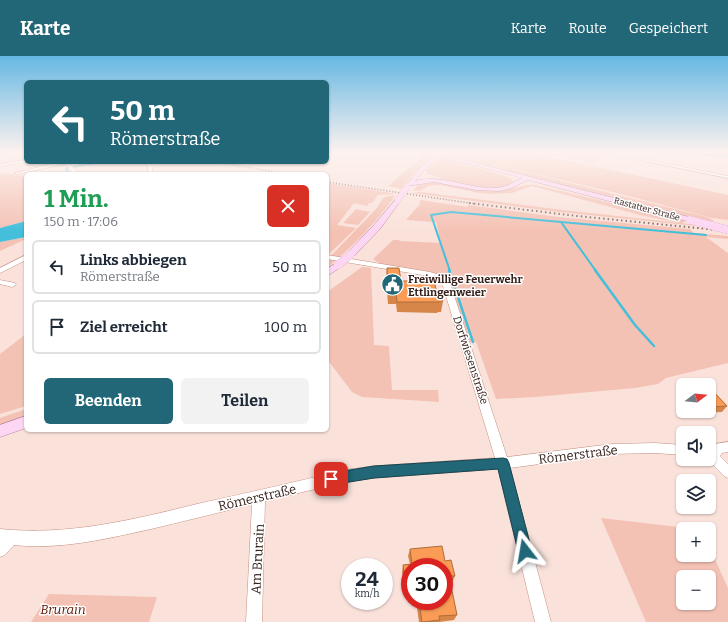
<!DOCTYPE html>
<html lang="de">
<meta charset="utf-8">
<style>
:root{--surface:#fff;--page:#f2f2f3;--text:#1f2937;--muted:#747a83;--line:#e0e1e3;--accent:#216777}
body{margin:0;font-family:Bitter,serif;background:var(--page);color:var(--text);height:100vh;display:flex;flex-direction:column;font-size:15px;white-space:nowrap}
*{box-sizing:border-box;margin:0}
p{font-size:13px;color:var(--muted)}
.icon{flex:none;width:22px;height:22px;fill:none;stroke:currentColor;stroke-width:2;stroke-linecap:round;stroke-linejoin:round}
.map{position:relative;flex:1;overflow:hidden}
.sheet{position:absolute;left:24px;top:116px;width:305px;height:260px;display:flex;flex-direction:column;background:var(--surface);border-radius:6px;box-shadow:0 1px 3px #0004}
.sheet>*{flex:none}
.top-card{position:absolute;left:24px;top:24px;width:305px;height:84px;border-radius:6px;box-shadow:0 1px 3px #0004;background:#216777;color:#fff;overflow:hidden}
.needle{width:26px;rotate:74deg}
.tools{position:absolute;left:676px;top:322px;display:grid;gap:8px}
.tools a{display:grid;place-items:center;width:40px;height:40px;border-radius:6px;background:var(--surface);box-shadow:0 1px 3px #0004;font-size:20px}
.speed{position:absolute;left:341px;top:502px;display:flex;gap:8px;font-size:20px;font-weight:700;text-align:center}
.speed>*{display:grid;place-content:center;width:52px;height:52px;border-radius:50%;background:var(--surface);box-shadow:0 1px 3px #0004;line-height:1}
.speed small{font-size:10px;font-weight:400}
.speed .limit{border:6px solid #d22;background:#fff;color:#111}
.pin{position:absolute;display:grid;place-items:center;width:34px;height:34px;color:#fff;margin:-17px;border-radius:8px;box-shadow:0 2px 6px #0006}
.me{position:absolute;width:44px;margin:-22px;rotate:346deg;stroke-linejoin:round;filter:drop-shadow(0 0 3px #0008)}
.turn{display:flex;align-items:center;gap:14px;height:84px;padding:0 20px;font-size:18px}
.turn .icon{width:52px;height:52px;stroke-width:2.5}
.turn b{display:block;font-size:28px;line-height:34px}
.round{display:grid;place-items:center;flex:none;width:42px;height:42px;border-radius:6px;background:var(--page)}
.overview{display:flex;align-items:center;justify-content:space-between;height:68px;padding:0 20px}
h1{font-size:24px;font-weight:700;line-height:30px;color:#1e9e55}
.primary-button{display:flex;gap:8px;margin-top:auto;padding:8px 20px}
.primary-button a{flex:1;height:46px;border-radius:6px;background:var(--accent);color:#fff;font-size:16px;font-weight:700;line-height:46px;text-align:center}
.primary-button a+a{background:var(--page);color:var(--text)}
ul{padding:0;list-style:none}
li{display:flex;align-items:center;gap:12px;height:54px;margin:0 8px 6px;padding:0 12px;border:2px solid var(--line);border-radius:6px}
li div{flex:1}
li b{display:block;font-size:15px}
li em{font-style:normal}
header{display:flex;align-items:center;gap:24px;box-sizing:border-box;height:56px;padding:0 20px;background:var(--accent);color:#fff}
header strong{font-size:19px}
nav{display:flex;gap:22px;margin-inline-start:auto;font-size:14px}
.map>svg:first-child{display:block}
.green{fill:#f4c2b4;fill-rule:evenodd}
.water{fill:#43bfdb}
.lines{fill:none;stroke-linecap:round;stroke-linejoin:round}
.stream-far2{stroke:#43bfdb;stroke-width:1.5}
.stream-far1{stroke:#43bfdb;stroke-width:2}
.stream{stroke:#43bfdb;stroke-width:2.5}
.minor-casing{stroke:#c58f80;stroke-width:1}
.major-casing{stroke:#b685a2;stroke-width:1}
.minor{fill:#fff;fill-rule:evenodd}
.major{fill:#fdd6f3;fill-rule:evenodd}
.rail-far1{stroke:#7c655f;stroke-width:1.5;stroke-dasharray:1 2;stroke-linecap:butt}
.rail{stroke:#7c655f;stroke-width:2;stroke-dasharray:1.5 3;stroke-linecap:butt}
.major-bridge-far1-casing{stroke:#b685a2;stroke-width:6;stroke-linecap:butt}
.major-bridge-casing{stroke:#b685a2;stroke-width:8;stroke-linecap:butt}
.major-bridge-far1{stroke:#fdd6f3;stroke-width:6}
.major-bridge{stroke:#fdd6f3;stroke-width:8}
.wall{fill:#d78649}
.building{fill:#fa9c55;stroke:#af6d3c}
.route{fill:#216777;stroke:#15434d}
.labels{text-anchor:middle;stroke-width:3;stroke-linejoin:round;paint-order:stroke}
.far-street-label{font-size:9px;fill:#37211b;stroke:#fff}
.poi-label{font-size:11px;font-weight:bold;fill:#37211b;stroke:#fff;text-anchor:start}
.street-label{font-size:11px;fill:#37211b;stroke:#fff}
.near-street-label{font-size:13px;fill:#37211b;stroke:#fff}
.near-park-label{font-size:13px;font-style:italic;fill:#5b1603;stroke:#fff}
</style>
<header>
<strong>Karte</strong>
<nav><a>Karte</a><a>Route</a><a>Gespeichert</a></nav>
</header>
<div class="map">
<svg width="728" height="566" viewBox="0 0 728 566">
<rect width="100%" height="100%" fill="#fae2db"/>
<g class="green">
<path d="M412 96 435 100 414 117 401 133 388 130 424 99Z"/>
<path d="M453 96H527L728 139V164L712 162 621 138 460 100 707 161 713 164 714 167 447 99Z"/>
<path d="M538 96H599L605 97 592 107Z"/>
<path d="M617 96H728V102L656 97 657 98Z"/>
<path d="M442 101 502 119 511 122 513 125C505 142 442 122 427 118L426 114Z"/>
<path d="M0 117 26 120V165L0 172Z"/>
<path d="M434 126C455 128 475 136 496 135 510 135 522 127 536 129L683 164 685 166 682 167 707 171 559 156 411 137 420 136 563 154 680 167 640 159 532 130 512 137 495 138 479 137 440 129 428 130 420 135 413 134 418 129Z"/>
<path d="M327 127 397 138 378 139 372 147H369L367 150 354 147 337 169 356 172 328 199Z"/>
<path d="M388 140H395C376 167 352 191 327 212V204L376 153 383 142Z"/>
<path d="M420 144 468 151V149L558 161 690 173 694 177 728 180V183L706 181 728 197V307L666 322 658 328 635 332 535 341 496 343 476 286H470L449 225C427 208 389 217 373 203L393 184H399L400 185 441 187 436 166 406 164 420 148Z"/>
<path d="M356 153 370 156 358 169 343 167Z"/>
<path d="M26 181V183L0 195V186Z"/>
<path d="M362 211 371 212 374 289 389 290 392 334H438L439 346 362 341 352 336 330 307H327V236Z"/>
<path d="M26 278V350L0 358V298Z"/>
<path d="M26 353V361L0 369V362Z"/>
<path d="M601 462 696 473H683V499H709V490L728 532V566H646ZM683 521H709V547H683Z"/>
<path d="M49 538 157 541 149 566H31Z"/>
</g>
<path class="water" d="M26 165V181L0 186V172Z"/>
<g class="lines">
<g class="stream-far2">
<path d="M670 96 728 100"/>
<path d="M70 118 66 114 67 112 103 106"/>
</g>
<g class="stream-far1">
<path d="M561 166 596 215"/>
<path d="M450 215 431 159 451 156 706 179"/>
</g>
<g class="stream">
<path d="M449 214 473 286"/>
<path d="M595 214 635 269 654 290"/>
</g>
<defs>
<g id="minor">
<path d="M7 96H11L0 105V102Z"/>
<path d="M601 96H608L728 120V122Z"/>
<path d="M26 104V106H27L0 110V108Z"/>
<path d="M60 106H68L70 107 91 106 72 110 79 118H74L65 108 17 118 15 117Z"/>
<path d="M147 106H151L153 118H149Z"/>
<path d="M26 199V204L0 217V212Z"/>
<path d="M327 199 430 216 443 220 450 227 507 401 612 388 655 387 683 389V399L655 397 612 398 510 412 551 566H535L498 413 374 422 345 426 265 445 262 566H246L252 448C218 457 184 465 151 473 106 483 59 494 14 489L5 499 0 501V473C67 480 132 464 197 448 247 437 296 426 345 414L374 410 495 402 443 230 437 224 428 220 327 203Z"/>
<path d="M0 224 15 227 16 229 12 231 0 228Z"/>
<path d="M728 386V396L722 397 720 400 728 408V422L724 420 707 403H709V395L715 388Z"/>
</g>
<g id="major">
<path d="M424 96H432L693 162 694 164 690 166 528 124 509 133 500 135 476 134 434 126 407 130V128L423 109 435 100 438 102 437 103 427 111 415 125C445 117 472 136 502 131 509 130 515 125 522 122Z"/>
<path d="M396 143 401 144 380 173 353 201H347L346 199 347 197 374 169Z"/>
<path d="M338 206 342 209 341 211 327 220V213Z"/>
<path d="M26 360V372L0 381V369Z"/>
</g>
</defs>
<use href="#minor" class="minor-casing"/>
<use href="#major" class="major-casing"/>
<use href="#minor" class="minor"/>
<use href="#major" class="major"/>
<g class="rail-far1">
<path d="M215 106 288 118"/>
<path d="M327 126 476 148"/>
</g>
<path class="rail" d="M469 147 577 160 728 175"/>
<defs>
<g id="major-bridge-far1">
<path d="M435 102 445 96"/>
<path d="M398 144 407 131"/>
</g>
<g id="major-bridge">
<path d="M690 164 728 174"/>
<path d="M338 209 350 199"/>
</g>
</defs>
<use href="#major-bridge-far1" class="major-bridge-far1-casing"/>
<use href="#major-bridge" class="major-bridge-casing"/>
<use href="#major-bridge-far1" class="major-bridge-far1"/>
<use href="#major-bridge" class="major-bridge"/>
</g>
<g class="wall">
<path d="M387 212 401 225 437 237 443 245 441 256H438L437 257 397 256 396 248H388L386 222Z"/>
<path d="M709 331 727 350 722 356 701 357 699 355H709Z"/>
<path d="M410 493 445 505 455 520 452 526H450L457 559 454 564 439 566H419L416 545H444L410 511V531H404L402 516 403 509 410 508 408 500Z"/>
</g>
<g class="building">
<path d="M387 212H399L401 225H434L437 237H440L443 245H439V246H397L396 237H388Z"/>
<path d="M709 331 727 350 709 351Z"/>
<path d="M442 490 445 505 451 504 455 520H449L457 559 439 560 440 564 422 566 419 545H444V511H410V524L405 525 403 509 412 508 410 493Z"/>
</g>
<linearGradient id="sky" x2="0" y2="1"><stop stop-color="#66b8e3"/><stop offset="0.55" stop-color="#fdf2ef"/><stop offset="1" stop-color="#fdf2ef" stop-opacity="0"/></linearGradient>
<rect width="728" height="175" fill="url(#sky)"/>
<path class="route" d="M503 402 507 403 509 407 532 495 530 500 525 502 520 500 518 495 498 413 374 422 331 429 326 428 324 423 326 419 331 417 374 410Z"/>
<defs>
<symbol id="civic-disc" viewBox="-11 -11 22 22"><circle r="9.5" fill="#216777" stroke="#fff"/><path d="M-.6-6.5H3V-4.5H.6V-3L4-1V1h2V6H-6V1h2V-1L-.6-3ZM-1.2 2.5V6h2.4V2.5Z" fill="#fff"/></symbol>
</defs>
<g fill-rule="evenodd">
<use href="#civic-disc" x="380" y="216" width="25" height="25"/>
</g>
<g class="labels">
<g class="far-street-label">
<text transform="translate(647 153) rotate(15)" y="3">Rastatter Straße</text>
</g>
<g class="poi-label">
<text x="408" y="227">Freiwillige Feuerwehr<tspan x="408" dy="13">Ettlingenweier</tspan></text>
</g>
<g class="street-label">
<text transform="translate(471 304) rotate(72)" y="4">Dorfwiesenstraße</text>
</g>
<g class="near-street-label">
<text transform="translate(578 398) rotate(-7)" y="5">Römerstraße</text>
<text transform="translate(257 441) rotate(-13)" y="5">Römerstraße</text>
<text transform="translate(257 503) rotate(-87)" y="5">Am Brurain</text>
</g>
<g class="near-park-label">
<text x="63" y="558">Brurain</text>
</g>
</g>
</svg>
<div class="tools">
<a><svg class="needle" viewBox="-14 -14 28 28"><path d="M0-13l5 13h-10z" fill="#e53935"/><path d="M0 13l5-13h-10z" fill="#747a83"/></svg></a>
<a><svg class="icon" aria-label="sound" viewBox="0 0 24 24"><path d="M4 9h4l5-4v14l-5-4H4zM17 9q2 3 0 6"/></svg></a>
<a><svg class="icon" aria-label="layers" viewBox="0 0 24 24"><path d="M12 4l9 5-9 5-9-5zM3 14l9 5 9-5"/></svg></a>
<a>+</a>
<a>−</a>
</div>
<div class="speed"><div>24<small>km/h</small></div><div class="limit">30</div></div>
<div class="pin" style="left:331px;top:423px;background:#d93025"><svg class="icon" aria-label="arrive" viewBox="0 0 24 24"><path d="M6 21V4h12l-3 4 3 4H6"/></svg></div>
<svg class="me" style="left:525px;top:495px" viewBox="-20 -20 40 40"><path d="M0-17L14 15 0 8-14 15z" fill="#216777" stroke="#fff" stroke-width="4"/></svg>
<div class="top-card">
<div class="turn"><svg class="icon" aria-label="left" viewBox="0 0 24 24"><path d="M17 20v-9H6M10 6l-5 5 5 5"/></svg><div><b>50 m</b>Römerstraße</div></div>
</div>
<section class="sheet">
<div class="overview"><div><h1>1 Min.</h1><p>150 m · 17:06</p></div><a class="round" style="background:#d93025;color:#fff"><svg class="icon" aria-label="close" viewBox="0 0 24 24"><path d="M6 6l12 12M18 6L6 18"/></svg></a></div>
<ul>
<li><svg class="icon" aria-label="left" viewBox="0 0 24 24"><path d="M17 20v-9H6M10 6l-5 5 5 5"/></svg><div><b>Links abbiegen</b><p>Römerstraße</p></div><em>50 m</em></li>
<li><svg class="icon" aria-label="arrive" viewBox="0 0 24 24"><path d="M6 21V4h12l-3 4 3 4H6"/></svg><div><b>Ziel erreicht</b></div><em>100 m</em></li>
</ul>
<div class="primary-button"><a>Beenden</a><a>Teilen</a></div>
</section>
</div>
